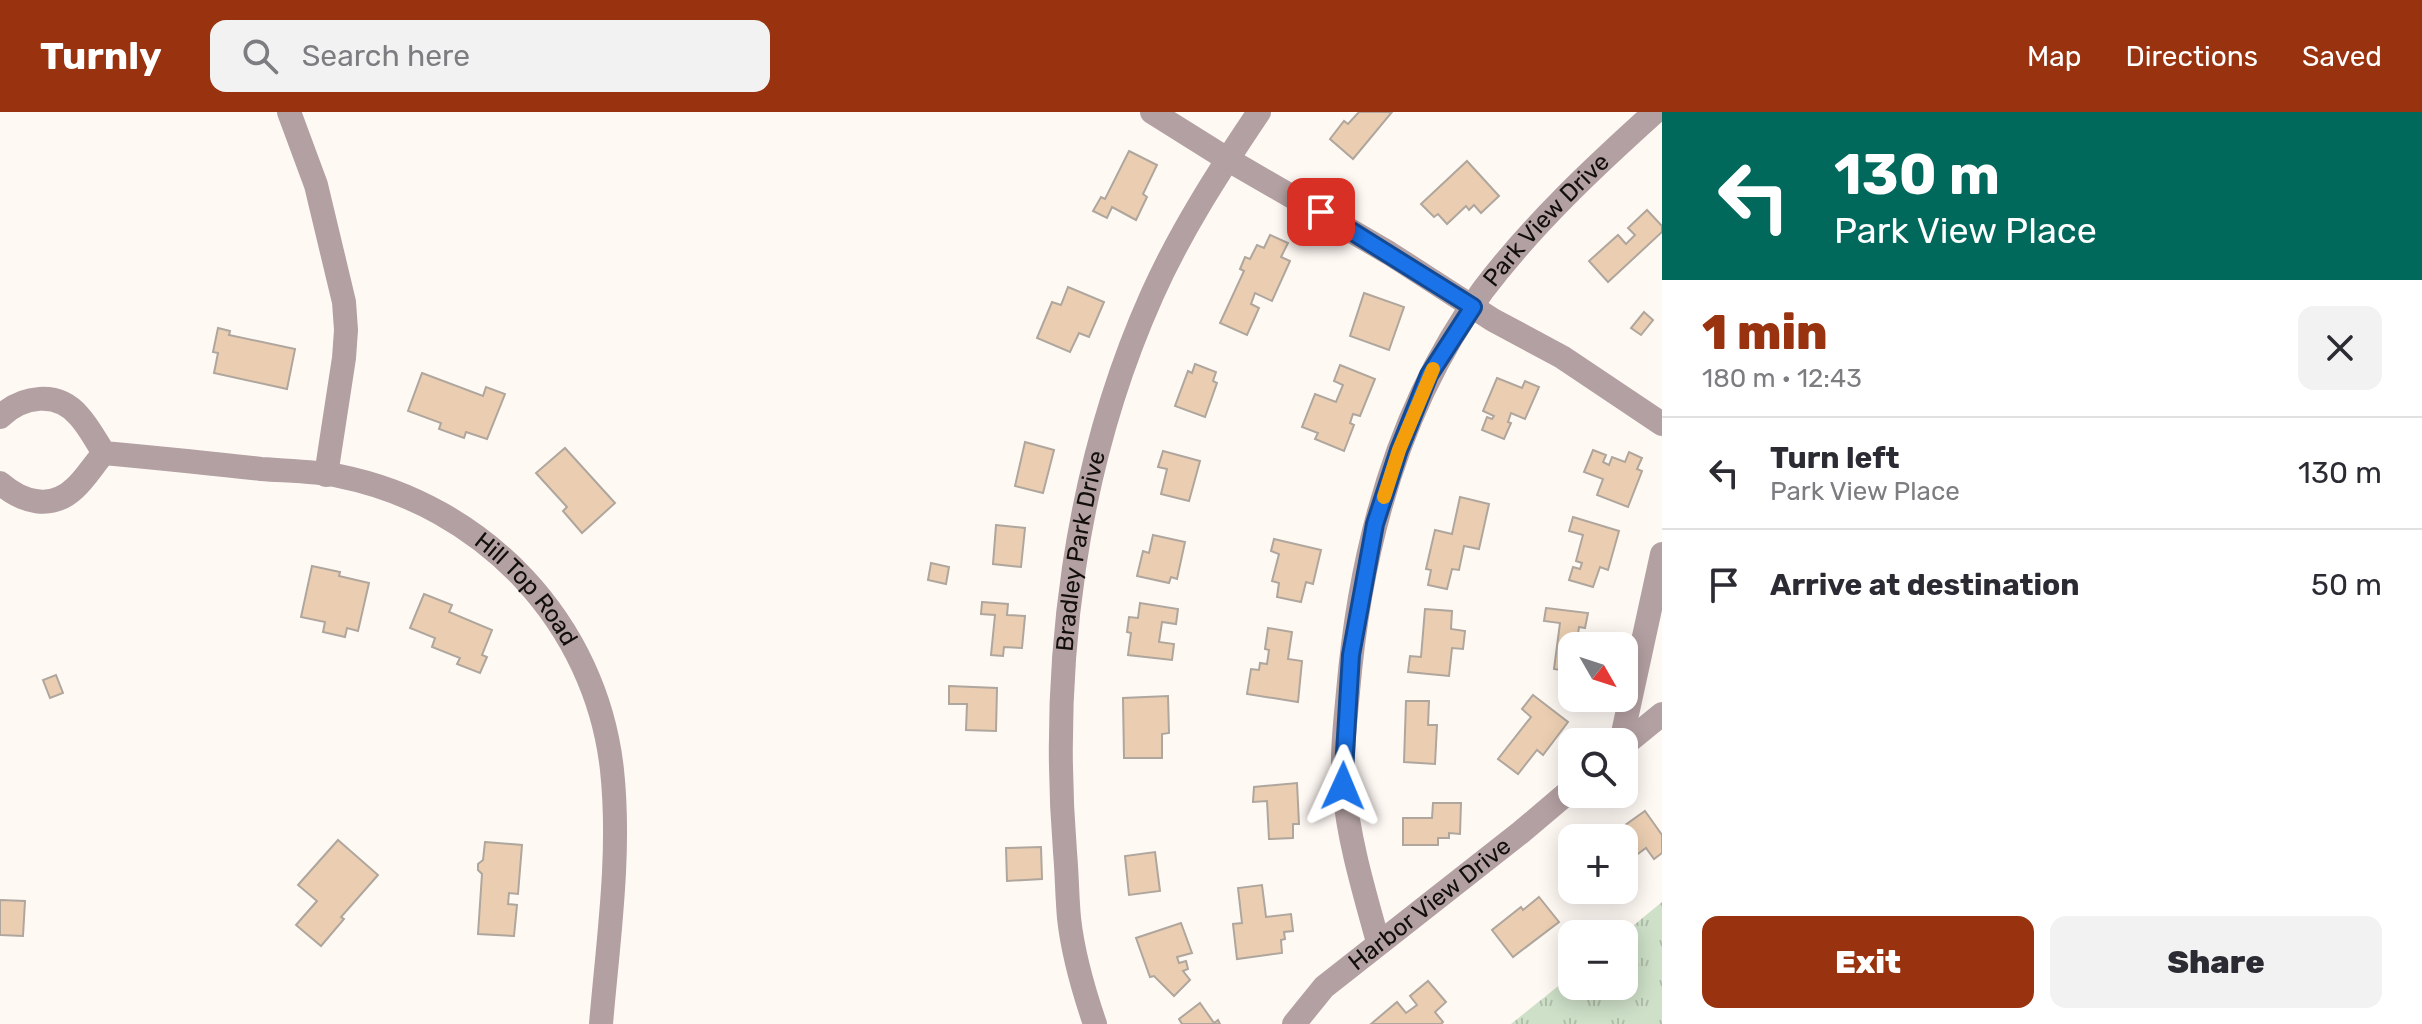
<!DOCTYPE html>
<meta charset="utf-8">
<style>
:root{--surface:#fff;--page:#f2f2f3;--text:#2b2b33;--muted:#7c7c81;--line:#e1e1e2;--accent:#99320f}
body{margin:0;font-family:Rubik,sans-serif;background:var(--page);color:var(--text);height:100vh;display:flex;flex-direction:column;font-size:30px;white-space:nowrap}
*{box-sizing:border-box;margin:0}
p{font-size:26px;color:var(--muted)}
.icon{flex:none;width:44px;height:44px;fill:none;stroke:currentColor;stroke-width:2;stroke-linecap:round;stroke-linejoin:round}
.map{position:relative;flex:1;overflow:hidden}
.drawer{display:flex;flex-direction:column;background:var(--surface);width:760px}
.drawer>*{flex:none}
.hud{background:#00695c;color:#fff;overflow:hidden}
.needle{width:52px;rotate:129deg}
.fabs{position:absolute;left:1558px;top:520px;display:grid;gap:16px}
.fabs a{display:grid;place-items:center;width:80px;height:80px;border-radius:16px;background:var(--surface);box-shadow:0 4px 20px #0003;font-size:40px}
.pin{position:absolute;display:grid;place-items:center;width:68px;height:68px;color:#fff;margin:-34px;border-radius:16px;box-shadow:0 4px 12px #0006}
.me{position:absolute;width:88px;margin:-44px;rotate:1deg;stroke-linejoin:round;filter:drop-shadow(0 0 6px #0008)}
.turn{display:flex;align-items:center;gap:28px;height:168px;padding:0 40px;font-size:36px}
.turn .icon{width:104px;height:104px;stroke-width:2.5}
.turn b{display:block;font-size:56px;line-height:68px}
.round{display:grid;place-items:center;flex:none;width:84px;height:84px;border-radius:16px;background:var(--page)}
.summary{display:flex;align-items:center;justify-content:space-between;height:136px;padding:0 40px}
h1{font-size:48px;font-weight:800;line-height:60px;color:var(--accent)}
.primary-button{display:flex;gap:16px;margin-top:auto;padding:16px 40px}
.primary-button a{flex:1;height:92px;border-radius:16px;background:var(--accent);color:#fff;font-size:32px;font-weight:800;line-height:92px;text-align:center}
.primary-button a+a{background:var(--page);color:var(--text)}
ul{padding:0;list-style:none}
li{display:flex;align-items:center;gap:24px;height:112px;padding:0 40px;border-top:2px solid var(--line)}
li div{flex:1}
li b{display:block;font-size:30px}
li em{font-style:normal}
header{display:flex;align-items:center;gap:48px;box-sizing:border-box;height:112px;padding:0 40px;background:var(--accent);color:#fff}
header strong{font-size:38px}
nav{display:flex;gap:44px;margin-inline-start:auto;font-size:28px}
.search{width:560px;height:72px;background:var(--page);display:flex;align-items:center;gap:20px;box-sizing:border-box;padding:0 28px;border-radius:16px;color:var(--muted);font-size:30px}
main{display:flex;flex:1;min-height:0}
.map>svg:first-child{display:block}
.park{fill:url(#park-tufts)}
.building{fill:#ebceb1;stroke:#afa69d;stroke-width:2}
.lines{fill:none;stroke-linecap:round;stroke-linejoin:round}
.minor{stroke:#b3a0a2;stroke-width:24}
.route-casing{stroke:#114b97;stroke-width:20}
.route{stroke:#1a73e8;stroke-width:14}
.slow{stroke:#f59e0b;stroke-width:14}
.labels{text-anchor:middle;stroke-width:7;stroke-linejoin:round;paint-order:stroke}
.street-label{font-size:24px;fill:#110e0b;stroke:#fff}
</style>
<header>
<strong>Turnly</strong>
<div class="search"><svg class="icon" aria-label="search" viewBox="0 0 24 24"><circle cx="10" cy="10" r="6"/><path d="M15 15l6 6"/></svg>Search here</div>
<nav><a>Map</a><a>Directions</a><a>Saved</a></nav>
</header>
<main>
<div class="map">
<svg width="1662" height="912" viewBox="0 0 1662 912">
<defs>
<pattern id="park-tufts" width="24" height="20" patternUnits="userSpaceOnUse" patternTransform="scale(2)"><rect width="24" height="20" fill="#cee0c8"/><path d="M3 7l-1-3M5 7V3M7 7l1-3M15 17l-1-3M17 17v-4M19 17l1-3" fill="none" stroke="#b0bfaa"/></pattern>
</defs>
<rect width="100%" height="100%" fill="#fff9f4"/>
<path class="park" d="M1662 790V912H1511L1572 863V874H1624L1623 822Z"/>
<g class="building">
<path d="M1359 0H1392L1353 47 1330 27 1344 9 1348 12Z"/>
<path d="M1129 39 1157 53 1143 82 1147 85 1136 108 1112 95 1107 106 1093 99 1101 85 1105 87Z"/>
<path d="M1467 49 1499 84 1481 101 1474 93 1469 98 1466 94 1447 112 1438 102 1434 105 1421 92Z"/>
<path d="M1647 98 1662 114V120L1608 170 1589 149 1618 123 1626 132 1635 123 1628 116Z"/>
<path d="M1270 123 1288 131 1281 145 1290 149 1272 189 1255 181 1251 192 1259 196 1247 223 1220 211 1244 159 1240 157 1245 145 1250 147 1257 133 1264 136Z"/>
<path d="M1068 175 1104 190 1089 225 1079 221 1070 240 1037 226 1052 190 1061 193Z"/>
<path d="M1364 181 1404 195 1389 238 1350 224Z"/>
<path d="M1644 200 1653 208 1641 223 1631 216Z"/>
<path d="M218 216 230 219 229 223 295 237 287 277 214 261 218 241 213 240Z"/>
<path d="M1195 252 1216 260 1213 269 1217 271 1205 305 1175 294 1188 259 1192 261Z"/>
<path d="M1340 253 1375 267 1360 304 1353 302 1350 311 1354 313 1344 339 1315 327 1318 321 1302 315 1315 282 1336 290 1343 273 1334 269Z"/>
<path d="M422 261 483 284 486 275 505 282 487 327 466 320 464 326 439 317 441 311 408 299Z"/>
<path d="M1497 266 1522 276 1525 269 1539 275 1525 307 1511 301 1508 310 1511 311 1504 327 1482 318 1487 305 1492 307 1494 304 1483 299Z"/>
<path d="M1025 330 1054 338 1043 381 1015 374Z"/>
<path d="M565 336 615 391 582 421 563 399 567 395 536 361Z"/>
<path d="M1593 338 1606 343 1603 350 1609 353 1612 345 1625 350 1629 340 1642 346 1637 357 1642 359 1628 395 1597 383 1603 367 1584 360Z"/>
<path d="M1163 339 1200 349 1189 389 1161 382 1167 357 1158 355Z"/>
<path d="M1460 385 1489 392 1479 437 1464 434 1459 458 1452 457 1447 477 1428 473 1431 458 1426 457 1435 418 1452 422Z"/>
<path d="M1573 405 1619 419 1608 458 1600 455 1593 475 1569 468 1573 455 1580 457 1582 451 1576 449 1583 423 1569 419Z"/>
<path d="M996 413 1025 416 1021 455 993 452Z"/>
<path d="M1153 423 1185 430 1177 467 1171 465 1169 471 1137 464 1143 439 1149 441Z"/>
<path d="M1274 427 1321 438 1313 472 1306 470 1301 490 1277 485 1279 471 1272 469 1279 442 1271 439Z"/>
<path d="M931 451 949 455 946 472 928 468Z"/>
<path d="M312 454 340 460 339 464 369 471 358 519 347 516 345 525 323 520 325 510 301 505Z"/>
<path d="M424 482 452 493 449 500 492 518 482 543 487 545 480 561 457 552 460 546 432 535 435 526 410 516Z"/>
<path d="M982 490 1008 492 1007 503 1025 504 1022 536 1004 535 1003 544 991 543 995 503 981 502Z"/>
<path d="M1140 491 1178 497 1176 512 1162 510 1159 530 1174 532 1172 548 1128 543 1131 521 1127 520 1129 505 1138 506Z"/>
<path d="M1546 496 1588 501 1585 516 1579 515 1578 522 1589 523 1588 534H1572V560L1554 557 1560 511 1544 509Z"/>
<path d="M1425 497 1452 499 1451 517 1465 519 1463 537 1452 536 1449 564 1408 560 1410 544 1421 545Z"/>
<path d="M1268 516 1292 520 1288 547 1302 549 1298 590 1247 582 1251 557 1259 558 1260 551 1267 552 1269 538 1265 537Z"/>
<path d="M56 563 63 581 50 586 43 568Z"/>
<path d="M949 574 997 576 996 619 966 618 967 592H949Z"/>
<path d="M1533 583 1568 610 1543 643 1537 638 1518 662 1498 647 1531 605 1522 597Z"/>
<path d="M1168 584 1169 621 1162 622V646H1124L1123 586Z"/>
<path d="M1406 589H1429L1428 613H1437L1435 652 1404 650Z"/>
<path d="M1297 671 1299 712H1293V726L1269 727 1267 689 1253 690 1254 675Z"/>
<path d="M1433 691H1461L1460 722 1449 721V726H1438V733H1403V706H1432Z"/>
<path d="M1645 699 1662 723V741L1654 747 1646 736 1624 752V726H1618L1614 721Z"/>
<path d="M338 728 378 763 341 805 344 807 321 834 296 813 317 789 298 773Z"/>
<path d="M485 730 522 733 518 782 509 781 508 792 517 793 514 824 478 822 482 762 478 758V752L483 748Z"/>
<path d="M1041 735 1042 767 1007 769 1006 736Z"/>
<path d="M1155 740 1160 779 1129 783 1125 744Z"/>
<path d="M1262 773 1266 805 1291 802 1293 819 1284 820 1285 827 1281 828 1282 841 1237 847 1233 812 1242 811 1238 776Z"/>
<path d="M1539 785 1559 810 1513 845 1492 818 1521 795 1523 798Z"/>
<path d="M0 788 25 789 23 824 0 823Z"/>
<path d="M1181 811 1192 841 1177 845 1179 851 1186 849 1188 857 1183 859 1190 868 1174 884 1154 864 1150 865 1136 826Z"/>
<path d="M1428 869 1446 890 1435 900 1443 910 1441 912H1371L1397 890 1406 901 1417 893 1410 884Z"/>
<path d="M1200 891 1214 911 1218 908 1220 912H1182L1179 907Z"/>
</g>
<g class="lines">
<g class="minor">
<path d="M289 0 316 73 344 190 346 218 344 246 326 363"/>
<path d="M1152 0 1227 47 1389 141 1493 208 1562 245 1662 312"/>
<path id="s1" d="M0 305C22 284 57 278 79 304 89 315 96 329 104 341 157 346 209 351 261 357 287 359 314 359 339 364 484 393 596 511 612 658 621 742 608 829 601 912"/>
<path d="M0 371C22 390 51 399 75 376 86 366 94 352 104 341"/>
<path d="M1621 630 1662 442"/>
<path d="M1624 633 1662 602"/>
<path id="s2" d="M1378 830C1364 779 1349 730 1344 677 1341 645 1345 612 1348 580 1360 439 1398 294 1483 178 1533 112 1594 55 1655 0"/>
<path id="s3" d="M1095 912C1083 877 1073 843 1069 806 1067 784 1067 762 1065 740 1050 553 1075 355 1152 183 1181 118 1220 58 1259 0"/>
<path id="s4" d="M1294 912 1324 875 1520 721 1572 677"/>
</g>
</g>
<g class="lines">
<defs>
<path id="route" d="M1321 100 1473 195 1429 263 1399 338 1375 412 1351 543 1343 674"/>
</defs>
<use href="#route" class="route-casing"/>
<use href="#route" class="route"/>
<path class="slow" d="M1384 385 1399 338 1433 257"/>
</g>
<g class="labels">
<g class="street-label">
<text dy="8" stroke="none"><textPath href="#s2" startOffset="778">Park View Drive</textPath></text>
<text dy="8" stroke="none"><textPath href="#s3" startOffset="478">Bradley Park Drive</textPath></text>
<text dy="8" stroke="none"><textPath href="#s1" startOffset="594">Hill Top Road</textPath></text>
<text dy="8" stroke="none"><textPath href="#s4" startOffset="182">Harbor View Drive</textPath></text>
</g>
</g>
</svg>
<div class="fabs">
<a><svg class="needle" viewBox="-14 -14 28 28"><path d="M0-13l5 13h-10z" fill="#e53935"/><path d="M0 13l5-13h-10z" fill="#7c7c81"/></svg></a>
<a><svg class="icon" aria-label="search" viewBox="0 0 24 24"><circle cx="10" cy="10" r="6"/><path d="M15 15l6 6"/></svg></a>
<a>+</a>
<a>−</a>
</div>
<div class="pin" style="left:1321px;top:100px;background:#d93025"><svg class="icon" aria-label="arrive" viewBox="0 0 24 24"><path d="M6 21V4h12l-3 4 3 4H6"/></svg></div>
<svg class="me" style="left:1343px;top:674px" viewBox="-20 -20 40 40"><path d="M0-17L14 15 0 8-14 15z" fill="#1a73e8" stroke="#fff" stroke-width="4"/></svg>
</div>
<section class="drawer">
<div class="hud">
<div class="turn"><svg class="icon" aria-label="left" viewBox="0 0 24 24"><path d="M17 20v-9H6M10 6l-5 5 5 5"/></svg><div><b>130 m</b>Park View Place</div></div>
</div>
<div class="summary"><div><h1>1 min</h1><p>180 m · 12:43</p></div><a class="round"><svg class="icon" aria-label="close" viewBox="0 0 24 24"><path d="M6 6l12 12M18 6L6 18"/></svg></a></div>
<ul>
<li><svg class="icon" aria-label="left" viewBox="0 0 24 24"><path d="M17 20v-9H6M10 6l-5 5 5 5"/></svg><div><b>Turn left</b><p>Park View Place</p></div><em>130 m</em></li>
<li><svg class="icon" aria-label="arrive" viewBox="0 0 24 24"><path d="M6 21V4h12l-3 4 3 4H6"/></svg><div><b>Arrive at destination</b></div><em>50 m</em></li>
</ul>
<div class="primary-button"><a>Exit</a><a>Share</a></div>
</section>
</main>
